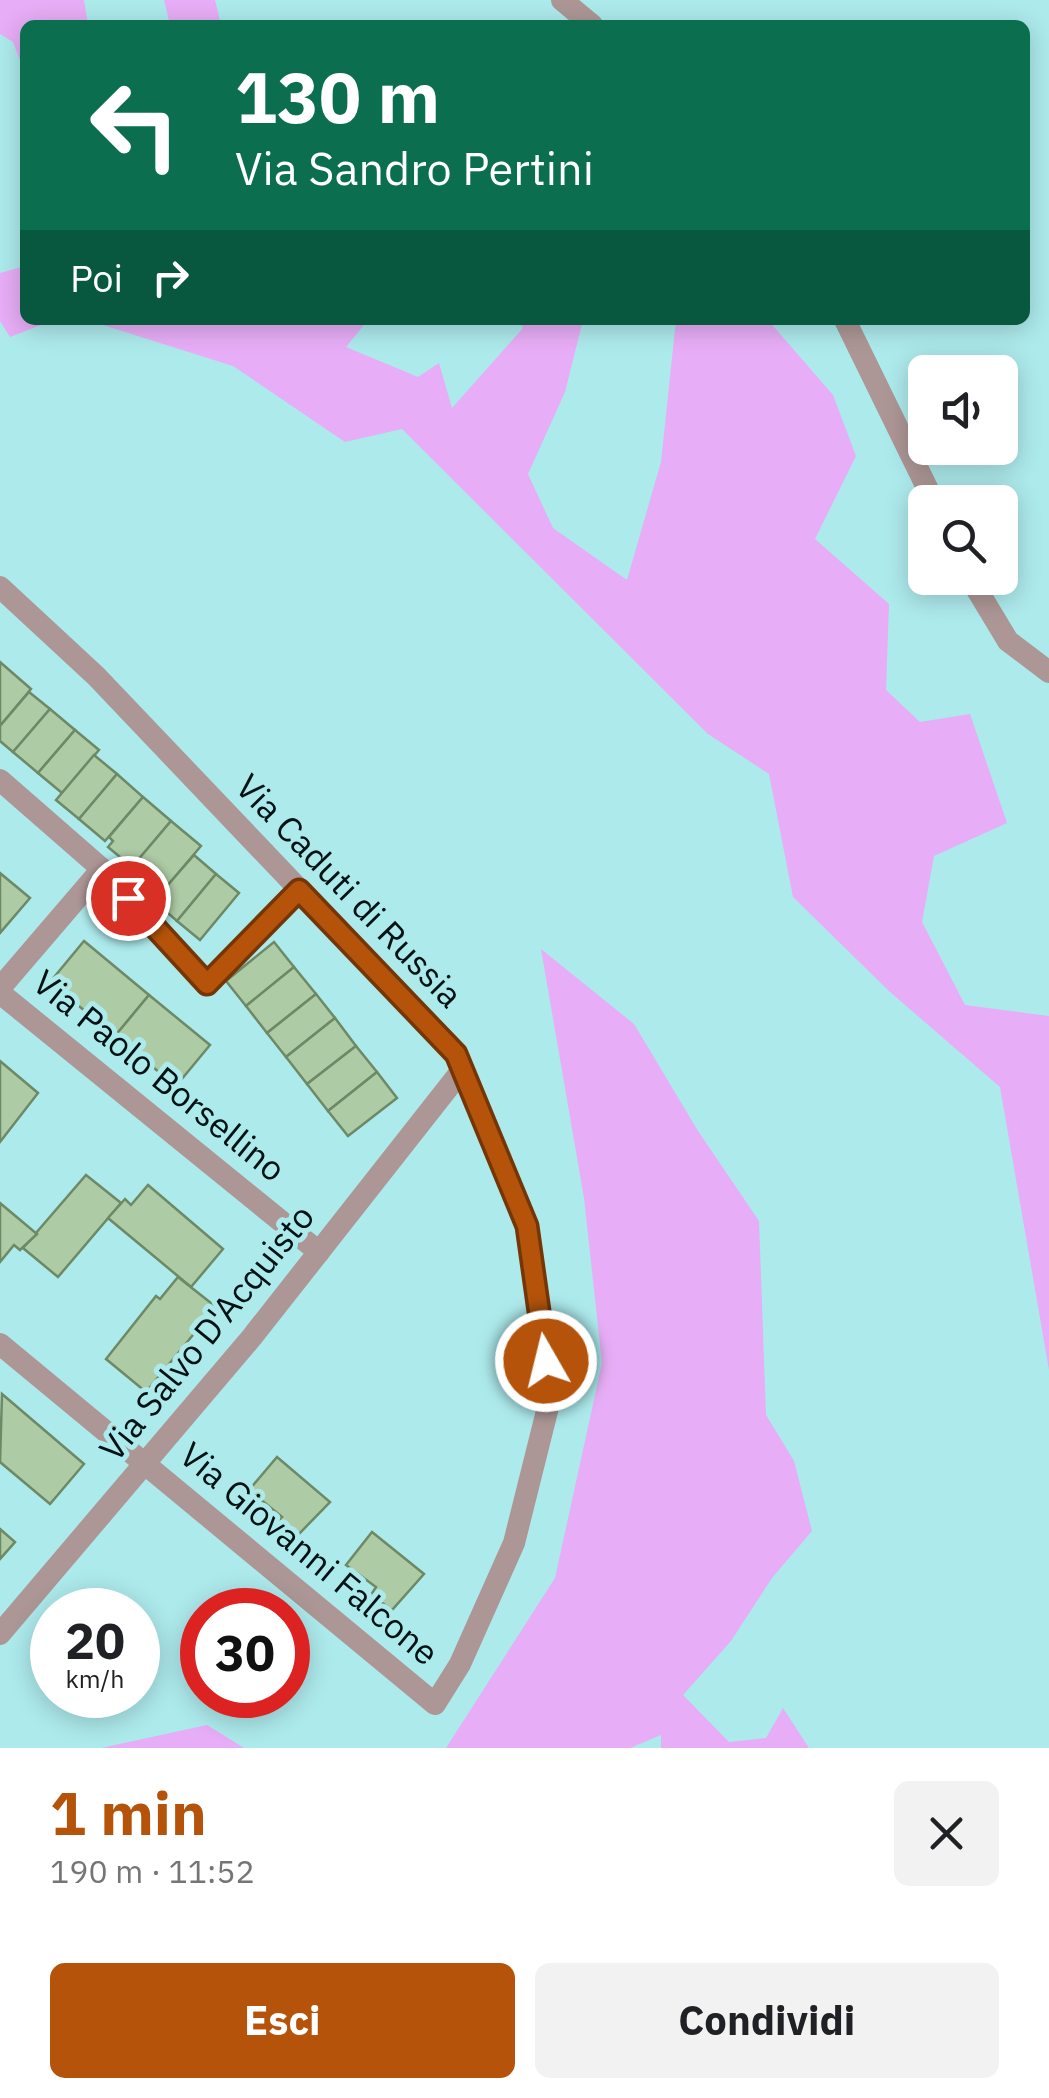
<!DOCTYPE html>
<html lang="it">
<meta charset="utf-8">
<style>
:root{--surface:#fff;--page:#f2f2f2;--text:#202124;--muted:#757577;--accent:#b45309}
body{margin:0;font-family:"IBM Plex Sans",sans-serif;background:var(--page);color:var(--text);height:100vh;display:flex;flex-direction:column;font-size:38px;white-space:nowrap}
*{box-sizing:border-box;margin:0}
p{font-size:32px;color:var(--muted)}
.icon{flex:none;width:55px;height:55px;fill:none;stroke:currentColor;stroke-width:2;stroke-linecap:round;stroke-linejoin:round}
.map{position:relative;height:1748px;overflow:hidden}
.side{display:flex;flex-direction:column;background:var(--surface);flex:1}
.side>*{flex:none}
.banner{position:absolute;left:20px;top:20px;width:1010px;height:305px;border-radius:15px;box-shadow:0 5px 25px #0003;background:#0b6e4f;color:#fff;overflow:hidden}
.buttons{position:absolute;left:908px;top:355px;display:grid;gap:20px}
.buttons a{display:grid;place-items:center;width:110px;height:110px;border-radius:15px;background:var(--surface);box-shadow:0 5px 25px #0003;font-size:50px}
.speed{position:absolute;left:30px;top:1588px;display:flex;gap:20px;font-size:50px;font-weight:700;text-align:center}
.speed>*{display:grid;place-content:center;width:130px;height:130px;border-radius:50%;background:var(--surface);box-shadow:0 5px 25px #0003;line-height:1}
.speed small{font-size:25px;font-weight:400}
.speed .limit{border:15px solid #d22;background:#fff;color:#111}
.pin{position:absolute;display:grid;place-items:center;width:85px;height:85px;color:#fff;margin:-42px;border:5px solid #fff;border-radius:50%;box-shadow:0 2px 10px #0007}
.me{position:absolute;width:110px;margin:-55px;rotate:352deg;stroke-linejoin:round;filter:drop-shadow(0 0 8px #0008)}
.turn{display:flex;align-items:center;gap:35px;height:210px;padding:0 50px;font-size:45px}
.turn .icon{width:130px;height:130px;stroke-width:2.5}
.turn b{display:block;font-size:70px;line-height:85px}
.then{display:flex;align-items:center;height:95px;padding:0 50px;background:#0003;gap:20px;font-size:38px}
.round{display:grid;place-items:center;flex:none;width:105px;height:105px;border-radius:15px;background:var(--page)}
.head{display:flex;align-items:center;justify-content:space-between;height:170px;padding:0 50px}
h1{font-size:60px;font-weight:700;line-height:75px;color:var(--accent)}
.button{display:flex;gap:20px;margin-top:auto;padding:20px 50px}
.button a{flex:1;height:115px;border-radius:15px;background:var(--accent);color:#fff;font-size:40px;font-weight:700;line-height:115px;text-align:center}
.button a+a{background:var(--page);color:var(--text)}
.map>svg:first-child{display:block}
.green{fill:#e7adf6}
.building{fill:#adcba5;stroke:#6d8965;stroke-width:2.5}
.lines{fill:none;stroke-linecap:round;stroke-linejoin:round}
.minor{stroke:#ad9696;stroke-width:22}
.route-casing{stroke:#753606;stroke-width:25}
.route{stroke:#b45309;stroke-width:18}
.labels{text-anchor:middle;stroke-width:10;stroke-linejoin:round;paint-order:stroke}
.street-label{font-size:35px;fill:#001113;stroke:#adeaec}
</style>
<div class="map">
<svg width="1049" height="1748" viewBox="0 0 1049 1748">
<rect width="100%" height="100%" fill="#adeaec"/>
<g class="green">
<path d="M0 0H84L88 25H25V74L13 42 0 34Z"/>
<path d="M164 0H215L221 25H170Z"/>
<path d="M25 266V320H54L10 337 0 321V273Z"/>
<path d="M87 320H368L346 347 418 377 439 363 452 408 523 328 520 320H583L565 392 528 474 553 528 627 580 661 462 676 320H768L833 395 856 456 815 539 889 604 886 690 920 722 970 714 1007 823 934 856 922 922 965 1005 1049 1016V1370L1000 1087 890 992 793 897 769 774 708 734 402 429 345 442 233 366Z"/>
<path d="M541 949 634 1024 698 1131 759 1221 766 1415 794 1461 812 1531 772 1578 731 1641 683 1695 729 1742 766 1738 783 1708 809 1748H661V1735L630 1748H446L555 1578 602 1363 584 1198Z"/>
<path d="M207 1725 244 1748H101Z"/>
</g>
<g class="building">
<path d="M0 662 31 689 0 726Z"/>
<path d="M29 692 50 709 13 752 0 741V726Z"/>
<path d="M50 709 75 730 38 773 13 752Z"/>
<path d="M75 730 99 750 62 793 38 773Z"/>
<path d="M94 755 117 774 79 819 56 800Z"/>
<path d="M117 774 143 797 105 841 79 819Z"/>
<path d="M143 797 171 821 132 867 108 847 113 841 109 837Z"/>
<path d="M171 821 201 846 162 892 132 867Z"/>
<path d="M194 855 216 874 177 921 154 901Z"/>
<path d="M0 873 30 898 0 933Z"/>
<path d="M216 874 239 893 200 940 177 921Z"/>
<path d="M84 941 149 995 115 1036 50 982Z"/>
<path d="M274 942 294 967 246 1006 226 981Z"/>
<path d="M294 967 316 994 267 1033 246 1006Z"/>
<path d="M316 994 335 1018 286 1057 267 1033Z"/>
<path d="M149 995 210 1045 176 1086 115 1036Z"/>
<path d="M335 1018 356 1046 307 1084 286 1057Z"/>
<path d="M356 1046 377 1072 328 1111 307 1084Z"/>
<path d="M0 1061 38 1093 0 1142Z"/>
<path d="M377 1072 397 1098 348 1136 328 1111Z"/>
<path d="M86 1175 121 1203 58 1277 23 1248Z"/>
<path d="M148 1185 223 1249 191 1287 108 1218 125 1199 131 1205Z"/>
<path d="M0 1203 37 1234 20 1250 14 1245 0 1262Z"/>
<path d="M178 1277 216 1307 146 1392 106 1359 156 1296 160 1299Z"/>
<path d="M2 1394 84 1464 50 1504 0 1462Z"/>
<path d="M277 1457 330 1502 295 1538 277 1523 282 1517 249 1490Z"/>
<path d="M0 1529 15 1542 0 1559Z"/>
<path d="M372 1532 424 1574 392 1610 371 1595 376 1587 346 1565Z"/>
</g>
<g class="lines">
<g class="minor">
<path d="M562 0 592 25"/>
<path d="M845 320 934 502"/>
<path d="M970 578 1008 641 1049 672"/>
<path d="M0 587 96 676 456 1054 527 1227 551 1395 514 1543 460 1664 435 1704 0 1344"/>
<path d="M0 780 102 869 207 984 299 889"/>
<path d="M0 988 102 869"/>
<path d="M0 993 319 1252"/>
<path d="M0 1634 252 1337 462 1070"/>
</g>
</g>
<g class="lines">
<defs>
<path id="route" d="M128 898 207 984 299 890 456 1054 527 1226 546 1361"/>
</defs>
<use href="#route" class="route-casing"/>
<use href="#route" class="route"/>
</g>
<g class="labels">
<g class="street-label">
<text transform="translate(349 891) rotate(46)" y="12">Via Caduti di Russia</text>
<text transform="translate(159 1076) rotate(39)" y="12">Via Paolo Borsellino</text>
<text transform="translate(207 1333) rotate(-51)" y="12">Via Salvo D'Acquisto</text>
<text transform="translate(309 1554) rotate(40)" y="12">Via Giovanni Falcone</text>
</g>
</g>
</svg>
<div class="buttons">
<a><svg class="icon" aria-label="sound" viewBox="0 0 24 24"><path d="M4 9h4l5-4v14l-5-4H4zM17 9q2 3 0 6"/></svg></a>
<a><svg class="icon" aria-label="search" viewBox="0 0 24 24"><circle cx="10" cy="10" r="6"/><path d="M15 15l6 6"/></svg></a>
</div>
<div class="speed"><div>20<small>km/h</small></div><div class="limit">30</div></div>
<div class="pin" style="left:128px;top:898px;background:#d93025"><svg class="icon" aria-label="arrive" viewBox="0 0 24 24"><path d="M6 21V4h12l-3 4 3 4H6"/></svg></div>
<svg class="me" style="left:546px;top:1361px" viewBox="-20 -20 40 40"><circle r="17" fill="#b45309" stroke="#fff" stroke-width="3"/><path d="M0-11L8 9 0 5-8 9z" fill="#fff"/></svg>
<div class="banner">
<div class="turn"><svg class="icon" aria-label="left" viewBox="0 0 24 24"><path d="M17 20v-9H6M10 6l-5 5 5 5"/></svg><div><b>130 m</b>Via Sandro Pertini</div></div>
<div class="then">Poi<svg class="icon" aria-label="right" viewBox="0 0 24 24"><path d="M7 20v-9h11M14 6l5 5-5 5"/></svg></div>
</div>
</div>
<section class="side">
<div class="head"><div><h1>1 min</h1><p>190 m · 11:52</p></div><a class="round"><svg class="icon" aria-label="close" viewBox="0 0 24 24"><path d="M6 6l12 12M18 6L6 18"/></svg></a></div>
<div class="button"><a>Esci</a><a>Condividi</a></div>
</section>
